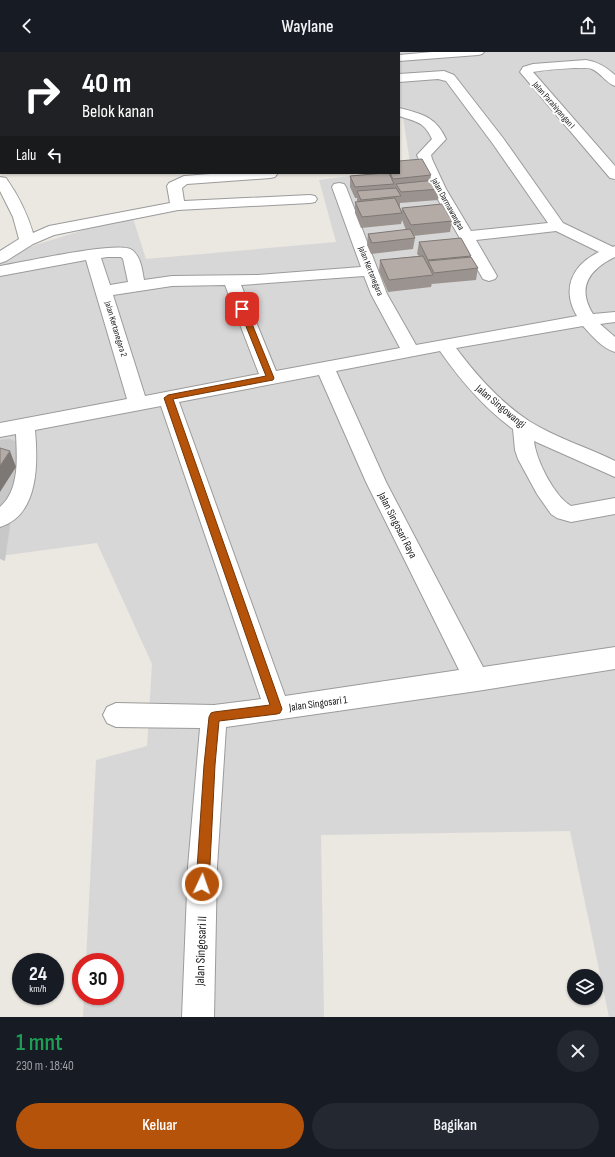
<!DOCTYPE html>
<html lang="id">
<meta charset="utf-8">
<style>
:root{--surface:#171b24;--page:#242831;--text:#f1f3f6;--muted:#9ea1a6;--accent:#b45309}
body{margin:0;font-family:"Sofia Sans Condensed",sans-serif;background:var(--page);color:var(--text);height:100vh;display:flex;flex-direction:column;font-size:15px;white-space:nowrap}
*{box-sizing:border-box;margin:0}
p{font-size:13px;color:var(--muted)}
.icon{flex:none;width:22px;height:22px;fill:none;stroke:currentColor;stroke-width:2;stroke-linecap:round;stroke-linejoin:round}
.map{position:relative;height:965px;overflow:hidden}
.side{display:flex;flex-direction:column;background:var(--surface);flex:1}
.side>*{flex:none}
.hud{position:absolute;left:0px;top:0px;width:400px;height:122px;box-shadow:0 1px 3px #0004;background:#202124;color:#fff;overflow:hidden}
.tools{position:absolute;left:567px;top:917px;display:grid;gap:8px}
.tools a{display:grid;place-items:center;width:36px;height:36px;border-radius:50%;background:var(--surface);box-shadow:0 1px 3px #0004;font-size:20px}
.speed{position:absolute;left:12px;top:901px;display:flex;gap:8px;font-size:20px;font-weight:700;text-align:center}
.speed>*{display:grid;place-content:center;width:52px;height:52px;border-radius:50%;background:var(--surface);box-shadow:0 1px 3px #0004;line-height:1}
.speed small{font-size:10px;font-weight:400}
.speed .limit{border:6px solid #d22;background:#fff;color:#111}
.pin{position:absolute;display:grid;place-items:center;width:34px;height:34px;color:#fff;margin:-17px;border-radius:8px;box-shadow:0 2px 6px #0006}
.me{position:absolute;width:44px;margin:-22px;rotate:3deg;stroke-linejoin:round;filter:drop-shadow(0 0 3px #0008)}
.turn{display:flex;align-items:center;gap:14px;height:84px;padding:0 16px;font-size:18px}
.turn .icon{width:52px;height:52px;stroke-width:2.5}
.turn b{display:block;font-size:28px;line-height:34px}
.then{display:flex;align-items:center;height:38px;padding:0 16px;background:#0003;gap:8px;font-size:15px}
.round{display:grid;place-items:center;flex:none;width:42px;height:42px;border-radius:21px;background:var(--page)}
.headline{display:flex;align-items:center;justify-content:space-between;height:68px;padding:0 16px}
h1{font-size:24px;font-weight:600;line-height:30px;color:#1e9e55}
.cta{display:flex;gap:8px;margin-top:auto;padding:8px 16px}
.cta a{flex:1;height:46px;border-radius:24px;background:var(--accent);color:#fff;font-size:16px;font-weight:600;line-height:46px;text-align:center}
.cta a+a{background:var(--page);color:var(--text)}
header{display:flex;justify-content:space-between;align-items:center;height:52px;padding:0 16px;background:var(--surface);font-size:18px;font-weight:600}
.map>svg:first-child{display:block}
.residential{fill:#d8d7d8}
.religious{fill:#c8c8c8}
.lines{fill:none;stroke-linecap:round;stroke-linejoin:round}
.minor-casing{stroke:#9b9b9b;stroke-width:2}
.minor{fill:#fff;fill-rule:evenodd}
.wall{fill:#9b9390}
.shaded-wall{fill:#7e7875}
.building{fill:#b4aba7;stroke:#7e7875}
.route{fill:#b45309;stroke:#753606}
.labels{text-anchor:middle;stroke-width:4;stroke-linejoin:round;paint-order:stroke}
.far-street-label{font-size:9px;fill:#1a1a1a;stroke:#fff}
.street-label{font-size:11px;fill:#1a1a1a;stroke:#fff}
.near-street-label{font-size:13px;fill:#1a1a1a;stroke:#fff}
</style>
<header><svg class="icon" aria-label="back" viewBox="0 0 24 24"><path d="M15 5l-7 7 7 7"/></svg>Waylane<svg class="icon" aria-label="share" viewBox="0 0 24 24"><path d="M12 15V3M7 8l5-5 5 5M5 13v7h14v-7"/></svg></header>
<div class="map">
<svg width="615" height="965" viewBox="0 0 615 965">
<rect width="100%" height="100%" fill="#ebe7e1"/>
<path class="residential" d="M339 0H615V965H609L570 779 321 783 324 965H83L84 944H115V910H86L96 708 147 694 152 612 97 491 0 504V204L132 163 146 207 336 190 319 128 374 121H399L411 116 403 66H399V1Z"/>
<path class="religious" d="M10 387 17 390 18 418 5 509 0 507V388Z"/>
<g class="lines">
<defs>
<g id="minor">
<rect x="88" y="0" width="12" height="1"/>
<rect x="265" y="0" width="12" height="1"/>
<path d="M432 0H484L482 2 478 3 399 9V3Z"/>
<path d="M586 8C598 10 606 15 615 23V34C606 31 601 21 592 17 585 14 542 18 533 20L615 114V127L610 126 520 20 523 15 533 12Z"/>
<path d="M444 19 454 23 503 86 563 171 613 195 615 194V205C590 217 576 235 593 262L615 260V270L600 272 615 285V300C602 296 592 284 583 274L456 296C477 324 500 350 529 369 556 386 587 395 615 409V425L534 389C536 408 554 444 571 454L615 446V462L571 470 557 466 551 462 537 442 518 407 515 398 513 377C484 356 461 329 440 299L336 319 386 430 483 615 615 595V617L477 639 226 675 217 815 214 965H182L188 815 200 676 116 675 107 671 103 663 107 655 116 651 214 653 261 647 161 354 35 378C38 411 39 463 0 475V455C20 438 17 405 16 382L0 385V371L127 347 86 208 0 224V214C20 211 120 188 132 198 141 205 142 217 144 228L172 224 258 223 361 215 332 135 334 132 339 131 344 132 346 135 387 242 416 293 577 264C561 237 572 213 599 200L556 179 476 188 497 224 495 227 489 229 483 227 432 137 417 103 432 87C424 69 416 70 399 64V56C422 62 435 64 446 87L431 103 432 107 446 137 471 179 548 171 493 92 446 29 438 27 399 30V22ZM107 205H121L123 207 128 230 110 233 101 206ZM364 224 371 242 400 296 276 319 241 233ZM225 233 259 322 145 344 113 243 172 234ZM319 323 366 430 459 618 285 644 179 350Z"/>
<rect x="0" y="60" width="1" height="8"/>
<rect x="0" y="88" width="1" height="17"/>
<path d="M223 121 277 122 275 125 270 126 187 132 182 136 184 149 310 143 315 144 317 147 315 150 310 151 178 158 108 172 54 183 33 192 6 209 0 211V199L19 187 13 165 0 139V125L6 126C18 143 27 161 33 181L49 174 170 151 167 134 169 131 184 124Z"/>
</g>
</defs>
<use href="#minor" class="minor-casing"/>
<use href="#minor" class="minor"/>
</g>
<g class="wall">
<path d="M384 121H399L431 123 430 129 440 137 438 148 400 151V155L402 159V156L452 169 450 180 413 184 415 186 413 197 371 202 367 193 368 182 406 178 402 168 401 172 361 176 355 161V150H357V146H355L350 135V124Z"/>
<path d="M419 190 471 204V205L478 216 476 228 432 232V231L431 235 388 240 379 219 380 208 419 204 417 202Z"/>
</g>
<path class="shaded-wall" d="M10 399 16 415 0 440V414Z"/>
<g class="building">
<path d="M422 107 431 123 393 127 390 121H399V109Z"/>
<path d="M385 121H389L394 132 355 135 350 124Z"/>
<path d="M435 128 440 137 401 140 396 132Z"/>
<path d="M396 136 401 144 361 148 357 139Z"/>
<path d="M395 146 402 161 362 165 355 150Z"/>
<path d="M442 152 452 169 411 173 402 156Z"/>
<path d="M410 177 415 186 372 191 368 182Z"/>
<path d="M461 186 471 204 428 208 419 190Z"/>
<path d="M423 204 433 223 389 228 380 208Z"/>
<path d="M471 205 478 216 434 221 428 209Z"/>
<path d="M0 396 10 399 0 414Z"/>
</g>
<path class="route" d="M242 255 246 257 274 326 273 328 173 347 282 657 280 661 277 662 219 669 215 713 209 832 207 836 202 838 198 836 196 832 204 713 209 665 211 661 214 660 270 653 164 346 168 343 266 324 239 257Z"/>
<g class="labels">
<g class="far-street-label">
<text transform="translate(554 53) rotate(49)" y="3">Jalan Parahiyangan I</text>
<text transform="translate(448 152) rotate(61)" y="3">Jalan Darmawangsa</text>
<text transform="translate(371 219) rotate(68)" y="3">Jalan Kertanegara</text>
<text transform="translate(116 277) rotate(73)" y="3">Jalan Kertanegara 2</text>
</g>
<g class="street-label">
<text transform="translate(501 354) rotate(40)" y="4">Jalan Singowangi</text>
<text transform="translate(398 473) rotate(63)" y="4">Jalan Singosari Raya</text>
<text transform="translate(318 651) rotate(-8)" y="4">Jalan Singosari 1</text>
</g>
<g class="near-street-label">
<text transform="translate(200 899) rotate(-88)" y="5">Jalan Singosari II</text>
</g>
</g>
</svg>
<div class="tools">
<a><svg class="icon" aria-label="layers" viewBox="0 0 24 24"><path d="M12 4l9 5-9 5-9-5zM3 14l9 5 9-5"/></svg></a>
</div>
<div class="speed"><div>24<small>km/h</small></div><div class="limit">30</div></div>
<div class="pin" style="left:242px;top:257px;background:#d93025"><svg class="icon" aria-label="arrive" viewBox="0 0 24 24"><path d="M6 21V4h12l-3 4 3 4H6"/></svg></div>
<svg class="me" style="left:202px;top:832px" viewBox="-20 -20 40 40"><circle r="17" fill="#b45309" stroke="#fff" stroke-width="3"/><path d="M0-11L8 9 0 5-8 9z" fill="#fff"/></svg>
<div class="hud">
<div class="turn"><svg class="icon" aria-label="right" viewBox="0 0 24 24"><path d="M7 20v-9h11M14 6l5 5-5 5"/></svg><div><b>40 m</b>Belok kanan</div></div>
<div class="then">Lalu<svg class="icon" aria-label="left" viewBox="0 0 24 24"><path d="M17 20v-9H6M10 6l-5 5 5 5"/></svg></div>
</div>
</div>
<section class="side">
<div class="headline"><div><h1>1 mnt</h1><p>230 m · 18:40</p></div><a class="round"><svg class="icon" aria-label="close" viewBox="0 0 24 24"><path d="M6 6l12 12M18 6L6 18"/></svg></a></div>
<div class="cta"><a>Keluar</a><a>Bagikan</a></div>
</section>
